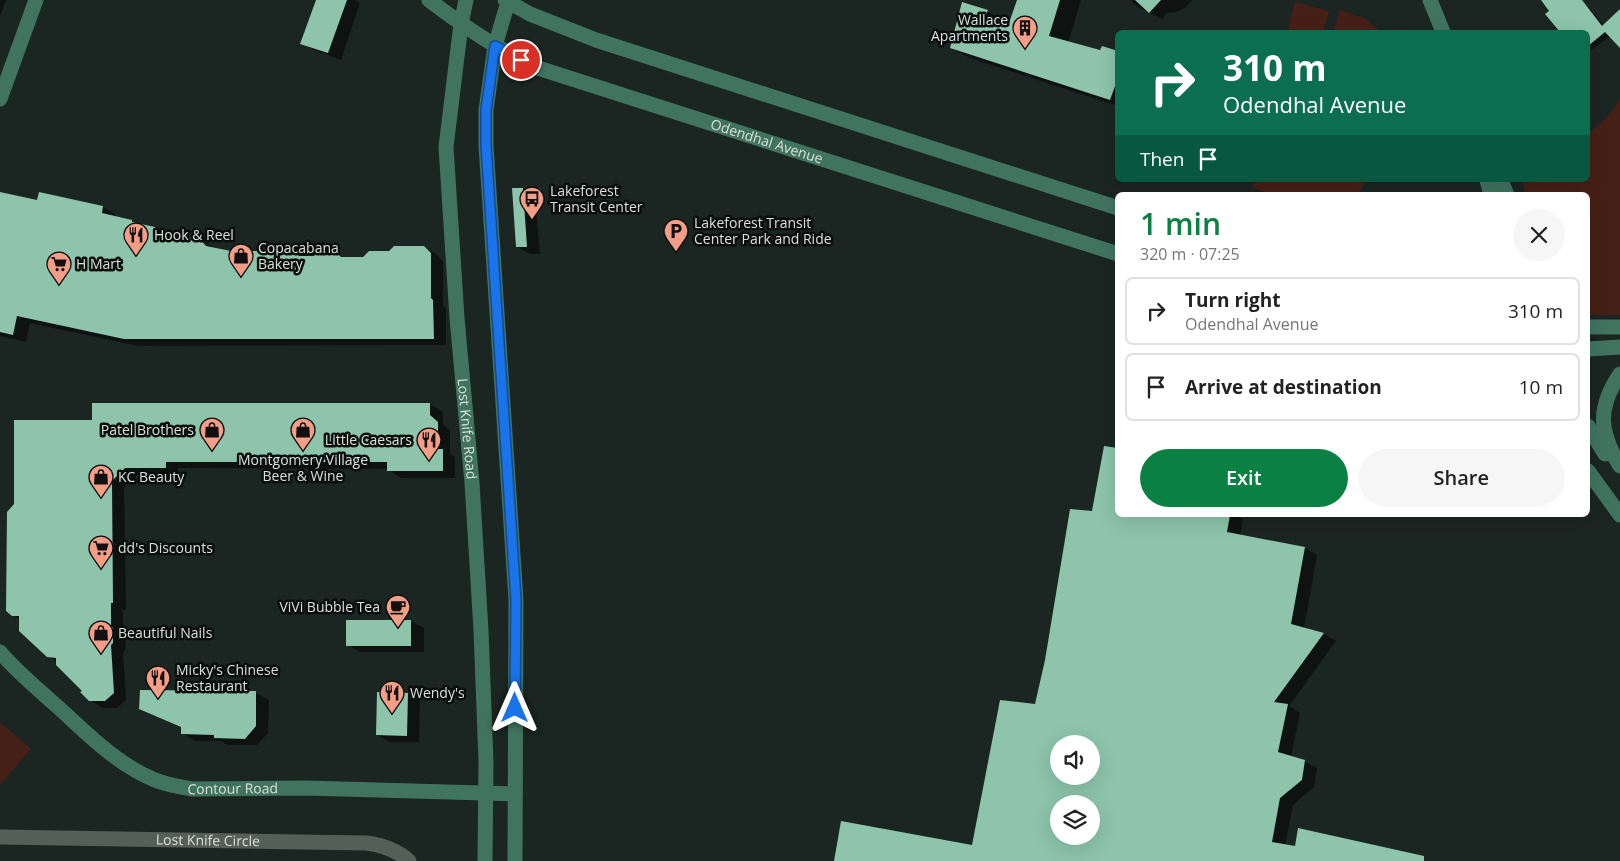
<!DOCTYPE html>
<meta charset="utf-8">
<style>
:root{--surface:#fff;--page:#f6f6f6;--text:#222;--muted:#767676;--line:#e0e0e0;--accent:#0b8043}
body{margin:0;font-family:"Open Sans",sans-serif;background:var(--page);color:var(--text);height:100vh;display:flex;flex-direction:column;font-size:19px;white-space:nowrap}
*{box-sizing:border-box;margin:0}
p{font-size:16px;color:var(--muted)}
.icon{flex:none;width:28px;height:28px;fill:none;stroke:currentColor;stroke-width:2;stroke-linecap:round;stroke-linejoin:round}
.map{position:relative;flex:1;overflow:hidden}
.side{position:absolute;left:1115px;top:192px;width:475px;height:325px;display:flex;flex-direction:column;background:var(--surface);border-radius:8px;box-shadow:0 5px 20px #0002}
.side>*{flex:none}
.banner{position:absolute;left:1115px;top:30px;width:475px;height:152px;border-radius:8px;box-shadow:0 5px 20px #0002;background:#0b6e4f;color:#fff;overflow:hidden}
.fabs{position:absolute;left:1050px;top:735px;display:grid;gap:10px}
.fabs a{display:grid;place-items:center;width:50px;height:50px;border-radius:50%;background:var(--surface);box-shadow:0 5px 20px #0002;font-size:25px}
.pin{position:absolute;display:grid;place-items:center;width:42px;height:42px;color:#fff;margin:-21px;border:2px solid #fff;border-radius:50%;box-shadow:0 1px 5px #0007}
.me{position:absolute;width:55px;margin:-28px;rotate:0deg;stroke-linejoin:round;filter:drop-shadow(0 0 4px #0008)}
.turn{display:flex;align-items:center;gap:18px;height:105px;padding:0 25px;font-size:22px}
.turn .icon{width:65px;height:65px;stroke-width:2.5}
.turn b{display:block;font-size:35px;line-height:42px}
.then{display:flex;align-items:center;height:48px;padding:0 25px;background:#0003;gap:10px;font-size:19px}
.round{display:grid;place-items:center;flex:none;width:52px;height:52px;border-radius:26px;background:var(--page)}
.head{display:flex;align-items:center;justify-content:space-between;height:85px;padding:0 25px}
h1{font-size:30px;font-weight:600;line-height:38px;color:var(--accent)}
.action{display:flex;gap:10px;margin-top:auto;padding:10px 25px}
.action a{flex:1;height:58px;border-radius:30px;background:var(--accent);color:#fff;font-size:20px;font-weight:600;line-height:58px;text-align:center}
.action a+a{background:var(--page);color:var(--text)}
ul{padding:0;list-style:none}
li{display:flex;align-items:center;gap:15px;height:68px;margin:0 10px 8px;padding:0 15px;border:2px solid var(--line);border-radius:8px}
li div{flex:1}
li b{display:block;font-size:19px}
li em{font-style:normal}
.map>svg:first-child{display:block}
.green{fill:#462016}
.shadow{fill:#0007;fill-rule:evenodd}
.building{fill:#8dc4ab;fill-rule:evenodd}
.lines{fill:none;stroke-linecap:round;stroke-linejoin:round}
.street{stroke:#545f59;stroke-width:15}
.secondary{stroke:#417361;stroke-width:15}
.route-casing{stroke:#114b97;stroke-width:12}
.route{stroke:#1a73e8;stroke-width:9}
.labels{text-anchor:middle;stroke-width:5;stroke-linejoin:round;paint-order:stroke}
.poi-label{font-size:14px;fill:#d9e0dc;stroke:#090d0b;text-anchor:start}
.street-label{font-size:14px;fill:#d9e0dc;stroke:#090d0b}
</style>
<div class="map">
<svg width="1620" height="861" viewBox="0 0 1620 861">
<rect width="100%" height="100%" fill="#1b2521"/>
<g class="green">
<path d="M1295 2 1329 11 1323 32H1287Z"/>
<path d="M1340 10 1364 18 1381 32H1333Z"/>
<path d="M1620 98V315H1588V195H1526L1522 181 1588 180V134C1600 124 1613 113 1620 98Z"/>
<path d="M1255 180H1367L1357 195H1275L1252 188Z"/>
<path d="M0 722 31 749 0 785Z"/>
</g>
<g class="shadow">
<path d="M0 0H6L0 17Z"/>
<path d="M317 0H355L360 3 341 60 314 50 302 43Z"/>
<path d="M1018 0H1081L1068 43 1101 52H1118V106L970 58 951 48 987 11 1010 25Z"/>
<path d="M1130 0H1193L1185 8 1176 12 1167 13 1162 19 1138 7Z"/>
<path d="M1543 0H1579L1590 8 1604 26 1620 11V46L1610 36 1588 53V32H1561L1547 14 1551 11Z"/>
<path d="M523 189 535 196 540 254H530L517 247Z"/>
<path d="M38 201 103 207 115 214V217L155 228 165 234 200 240 213 247 231 253 315 258 333 252 344 258H364L424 247 437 255 443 261V306L446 308V345L138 346 30 323 26 342 0 336V204Z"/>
<path d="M93 404H430L443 412V424L450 430V454L455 457V478H401L388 470V469L178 468V474H138L124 488 126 610H123V634L125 637 126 650 123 652 126 700 117 708H103L90 700 57 662 48 656 20 619 12 615 93 422Z"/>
<path d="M1118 515H1236L1243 519 1240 536 1305 548 1317 555 1304 628 1324 634 1336 641 1289 706 1300 713 1291 757 1304 761 1317 768 1314 787 1293 805 1285 846 1415 861H835L973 846 1036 706ZM1059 744H1091V776H1059ZM1059 804H1091V836H1059Z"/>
<path d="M411 621 424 628V652H360L348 645Z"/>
<path d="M141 691 256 693 269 700 268 733 257 745H227L221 741H195L183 734V728L141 708Z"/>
<path d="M407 694 420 701 419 742H390L377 735Z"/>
</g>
<g class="building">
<path d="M316 0H347L328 53 300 44Z"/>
<path d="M1017 0H1060L1049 36 1100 50 1102 46 1118 51V78L1110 100 950 48 962 2 988 10 986 15 1009 23Z"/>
<path d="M1135 0H1161L1149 13Z"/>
<path d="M1541 0H1582L1602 26 1620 9V48L1605 32 1588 46V32H1560L1545 14 1549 11Z"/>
<path d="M512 188H523L527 247H516Z"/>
<path d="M0 192 37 200 39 192 103 206 102 213 132 220V222L155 227 158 232 200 239 206 246 231 251H292L299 256H314L320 250H334L341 257H363L369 251H389L394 246H424L431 253V298L433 300 434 339H124L17 316 13 335 0 332Z"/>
<path d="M92 403H430V415L438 422V449H443V471H387V462H166V468H125L112 481 113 603H111V626L113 628V643L111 645 114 693 105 701H89L80 692 82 691 56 665V658L47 657 19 631V616H12L6 611 7 512 14 504V420H92Z"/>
<path d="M1104 446 1118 448V515H1230L1227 532 1305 547 1291 624 1324 633 1274 702 1288 704 1278 752 1305 760 1302 780 1280 798 1272 842 1295 846 1298 828 1424 856V861H834L841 821 972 845 1000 700 1035 704 1045 660 1070 509 1092 511ZM1059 744H1091V776H1059ZM1059 804H1091V836H1059Z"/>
<rect x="346" y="620" width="65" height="26"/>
<path d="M140 690 256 691V726L245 739 214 738V735L181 734V727L139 709Z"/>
<path d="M377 692 408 693 407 736 376 735Z"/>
</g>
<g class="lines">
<path class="street" id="s1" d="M0 837 366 843C382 845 397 850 409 861"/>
<g class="secondary">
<path id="s2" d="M429 0C463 26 498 50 538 68L1118 254"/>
<path id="s3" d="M466 0 461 24 446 147 457 318 472 483 481 630 486 762 485 861"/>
<path d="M505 0 530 14 596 40 1118 208"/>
<path d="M1430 0 1443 32"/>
<path d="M508 2 495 46 486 110V146L516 600 515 861"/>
<path d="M0 99 36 0"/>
<path d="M1487 180 1491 195"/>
<path d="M1501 180 1507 195"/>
<path d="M1588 327H1620"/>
<path d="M1588 349 1620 347"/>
<path d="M1620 374C1597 408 1599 432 1620 466"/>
<path d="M1588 426 1605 454"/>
<path d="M1588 471 1620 515"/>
<path id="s4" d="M0 652C17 672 38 689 58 707 87 734 118 765 155 780 167 785 180 787 192 789L306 788 515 794"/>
</g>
</g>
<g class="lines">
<defs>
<path id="route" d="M515 708 516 600 486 146V110L495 46 521 60"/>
</defs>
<use href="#route" class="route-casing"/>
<use href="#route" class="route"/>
</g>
<defs>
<symbol id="building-pin" viewBox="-11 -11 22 30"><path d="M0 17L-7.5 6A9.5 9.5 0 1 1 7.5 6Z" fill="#f49e87" stroke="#090d0b"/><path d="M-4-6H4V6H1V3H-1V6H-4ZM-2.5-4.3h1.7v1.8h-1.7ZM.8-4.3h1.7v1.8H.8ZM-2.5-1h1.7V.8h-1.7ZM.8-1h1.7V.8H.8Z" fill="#111"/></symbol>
<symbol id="bus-pin" viewBox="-11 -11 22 30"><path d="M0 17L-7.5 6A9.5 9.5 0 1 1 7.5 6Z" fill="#f49e87" stroke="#090d0b"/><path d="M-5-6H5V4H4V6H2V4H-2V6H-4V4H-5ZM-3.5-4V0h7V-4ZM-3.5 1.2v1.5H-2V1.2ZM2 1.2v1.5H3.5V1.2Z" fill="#111"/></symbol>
<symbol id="parking-pin" viewBox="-11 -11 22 30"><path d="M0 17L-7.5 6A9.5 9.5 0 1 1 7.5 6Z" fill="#f49e87" stroke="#090d0b"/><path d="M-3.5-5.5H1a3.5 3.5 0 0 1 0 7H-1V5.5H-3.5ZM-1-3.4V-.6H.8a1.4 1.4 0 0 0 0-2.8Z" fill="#111"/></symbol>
<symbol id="restaurant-pin" viewBox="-11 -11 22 30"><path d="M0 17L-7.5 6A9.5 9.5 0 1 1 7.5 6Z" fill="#f49e87" stroke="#090d0b"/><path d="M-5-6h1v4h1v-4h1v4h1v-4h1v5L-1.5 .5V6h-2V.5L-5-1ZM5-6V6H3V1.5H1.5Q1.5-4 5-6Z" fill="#111"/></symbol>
<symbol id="shop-pin" viewBox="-11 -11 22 30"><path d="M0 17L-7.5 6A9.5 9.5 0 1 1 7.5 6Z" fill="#f49e87" stroke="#090d0b"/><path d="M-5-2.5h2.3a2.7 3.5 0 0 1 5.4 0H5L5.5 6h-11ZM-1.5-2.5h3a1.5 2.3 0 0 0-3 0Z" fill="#111"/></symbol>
<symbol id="supermarket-pin" viewBox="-11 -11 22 30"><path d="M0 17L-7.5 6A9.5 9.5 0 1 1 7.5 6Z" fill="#f49e87" stroke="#090d0b"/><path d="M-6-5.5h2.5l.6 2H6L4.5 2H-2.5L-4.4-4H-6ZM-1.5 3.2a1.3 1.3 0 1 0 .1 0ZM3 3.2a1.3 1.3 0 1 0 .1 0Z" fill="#111"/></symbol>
<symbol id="cafe-pin" viewBox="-11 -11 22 30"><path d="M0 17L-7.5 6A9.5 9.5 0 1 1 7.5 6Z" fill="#f49e87" stroke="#090d0b"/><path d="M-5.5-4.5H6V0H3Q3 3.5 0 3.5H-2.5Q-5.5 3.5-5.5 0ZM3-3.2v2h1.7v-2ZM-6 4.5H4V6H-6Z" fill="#111"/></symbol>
</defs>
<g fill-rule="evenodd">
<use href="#building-pin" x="1011" y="14" width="28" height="38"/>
<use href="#bus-pin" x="518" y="185" width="28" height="38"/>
<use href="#parking-pin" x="662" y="217" width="28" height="38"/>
<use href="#restaurant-pin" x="122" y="221" width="28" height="38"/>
<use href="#shop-pin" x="227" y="242" width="28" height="38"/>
<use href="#supermarket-pin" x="45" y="250" width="28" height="38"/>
<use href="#shop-pin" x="198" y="416" width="28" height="38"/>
<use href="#shop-pin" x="289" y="416" width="28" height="38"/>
<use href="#restaurant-pin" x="415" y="426" width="28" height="38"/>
<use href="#shop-pin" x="87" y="463" width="28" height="38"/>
<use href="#supermarket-pin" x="87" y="534" width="28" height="38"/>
<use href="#cafe-pin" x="384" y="593" width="28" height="38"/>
<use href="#shop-pin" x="87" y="619" width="28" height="38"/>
<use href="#restaurant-pin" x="144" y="664" width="28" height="38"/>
<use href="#restaurant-pin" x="378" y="679" width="28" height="38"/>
</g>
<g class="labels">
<g class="poi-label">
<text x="1008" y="25" text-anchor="end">Wallace<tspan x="1008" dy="16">Apartments</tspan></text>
<text x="550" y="196">Lakeforest<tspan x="550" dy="16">Transit Center</tspan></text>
<text x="694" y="228">Lakeforest Transit<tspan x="694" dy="16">Center Park and Ride</tspan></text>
<text x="154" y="240">Hook &amp; Reel</text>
<text x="258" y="253">Copacabana<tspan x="258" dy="16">Bakery</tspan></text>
<text x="76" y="269">H Mart</text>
<text x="194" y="435" text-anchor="end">Patel Brothers</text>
<text x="412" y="445" text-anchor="end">Little Caesars</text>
<text x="303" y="465" text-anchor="middle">Montgomery Village<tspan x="303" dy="16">Beer &amp; Wine</tspan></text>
<text x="118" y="482">KC Beauty</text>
<text x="118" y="553">dd's Discounts</text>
<text x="380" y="612" text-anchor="end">ViVi Bubble Tea</text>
<text x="118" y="638">Beautiful Nails</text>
<text x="176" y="675">Micky's Chinese<tspan x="176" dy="16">Restaurant</tspan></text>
<text x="410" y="698">Wendy's</text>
</g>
<g class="street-label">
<text dy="5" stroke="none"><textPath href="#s2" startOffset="369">Odendhal Avenue</textPath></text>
<text dy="5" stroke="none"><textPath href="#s3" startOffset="431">Lost Knife Road</textPath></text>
<text dy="5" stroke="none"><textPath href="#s4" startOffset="281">Contour Road</textPath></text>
<text dy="5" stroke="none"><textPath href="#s1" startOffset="208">Lost Knife Circle</textPath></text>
</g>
</g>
</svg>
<div class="fabs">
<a><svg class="icon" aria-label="sound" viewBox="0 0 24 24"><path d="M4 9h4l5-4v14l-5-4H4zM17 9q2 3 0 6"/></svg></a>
<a><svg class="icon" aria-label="layers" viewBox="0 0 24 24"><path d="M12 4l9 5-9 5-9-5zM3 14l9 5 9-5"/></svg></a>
</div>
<div class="pin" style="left:521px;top:60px;background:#d93025"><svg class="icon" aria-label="arrive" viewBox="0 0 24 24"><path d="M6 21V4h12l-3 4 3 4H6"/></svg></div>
<svg class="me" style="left:515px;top:708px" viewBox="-20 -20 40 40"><path d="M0-17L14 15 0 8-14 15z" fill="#1a73e8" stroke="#fff" stroke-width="4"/></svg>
<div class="banner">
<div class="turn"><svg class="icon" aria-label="right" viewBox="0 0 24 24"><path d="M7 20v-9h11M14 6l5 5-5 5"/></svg><div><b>310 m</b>Odendhal Avenue</div></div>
<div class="then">Then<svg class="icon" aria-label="arrive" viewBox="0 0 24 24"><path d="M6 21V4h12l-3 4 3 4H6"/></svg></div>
</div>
<section class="side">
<div class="head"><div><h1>1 min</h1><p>320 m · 07:25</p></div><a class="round"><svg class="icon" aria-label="close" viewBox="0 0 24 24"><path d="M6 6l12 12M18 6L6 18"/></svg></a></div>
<ul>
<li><svg class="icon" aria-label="right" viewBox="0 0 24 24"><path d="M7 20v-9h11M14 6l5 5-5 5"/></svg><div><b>Turn right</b><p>Odendhal Avenue</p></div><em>310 m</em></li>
<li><svg class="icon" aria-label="arrive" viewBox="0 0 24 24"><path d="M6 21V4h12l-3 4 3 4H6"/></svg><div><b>Arrive at destination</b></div><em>10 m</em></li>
</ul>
<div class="action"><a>Exit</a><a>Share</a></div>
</section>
</div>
